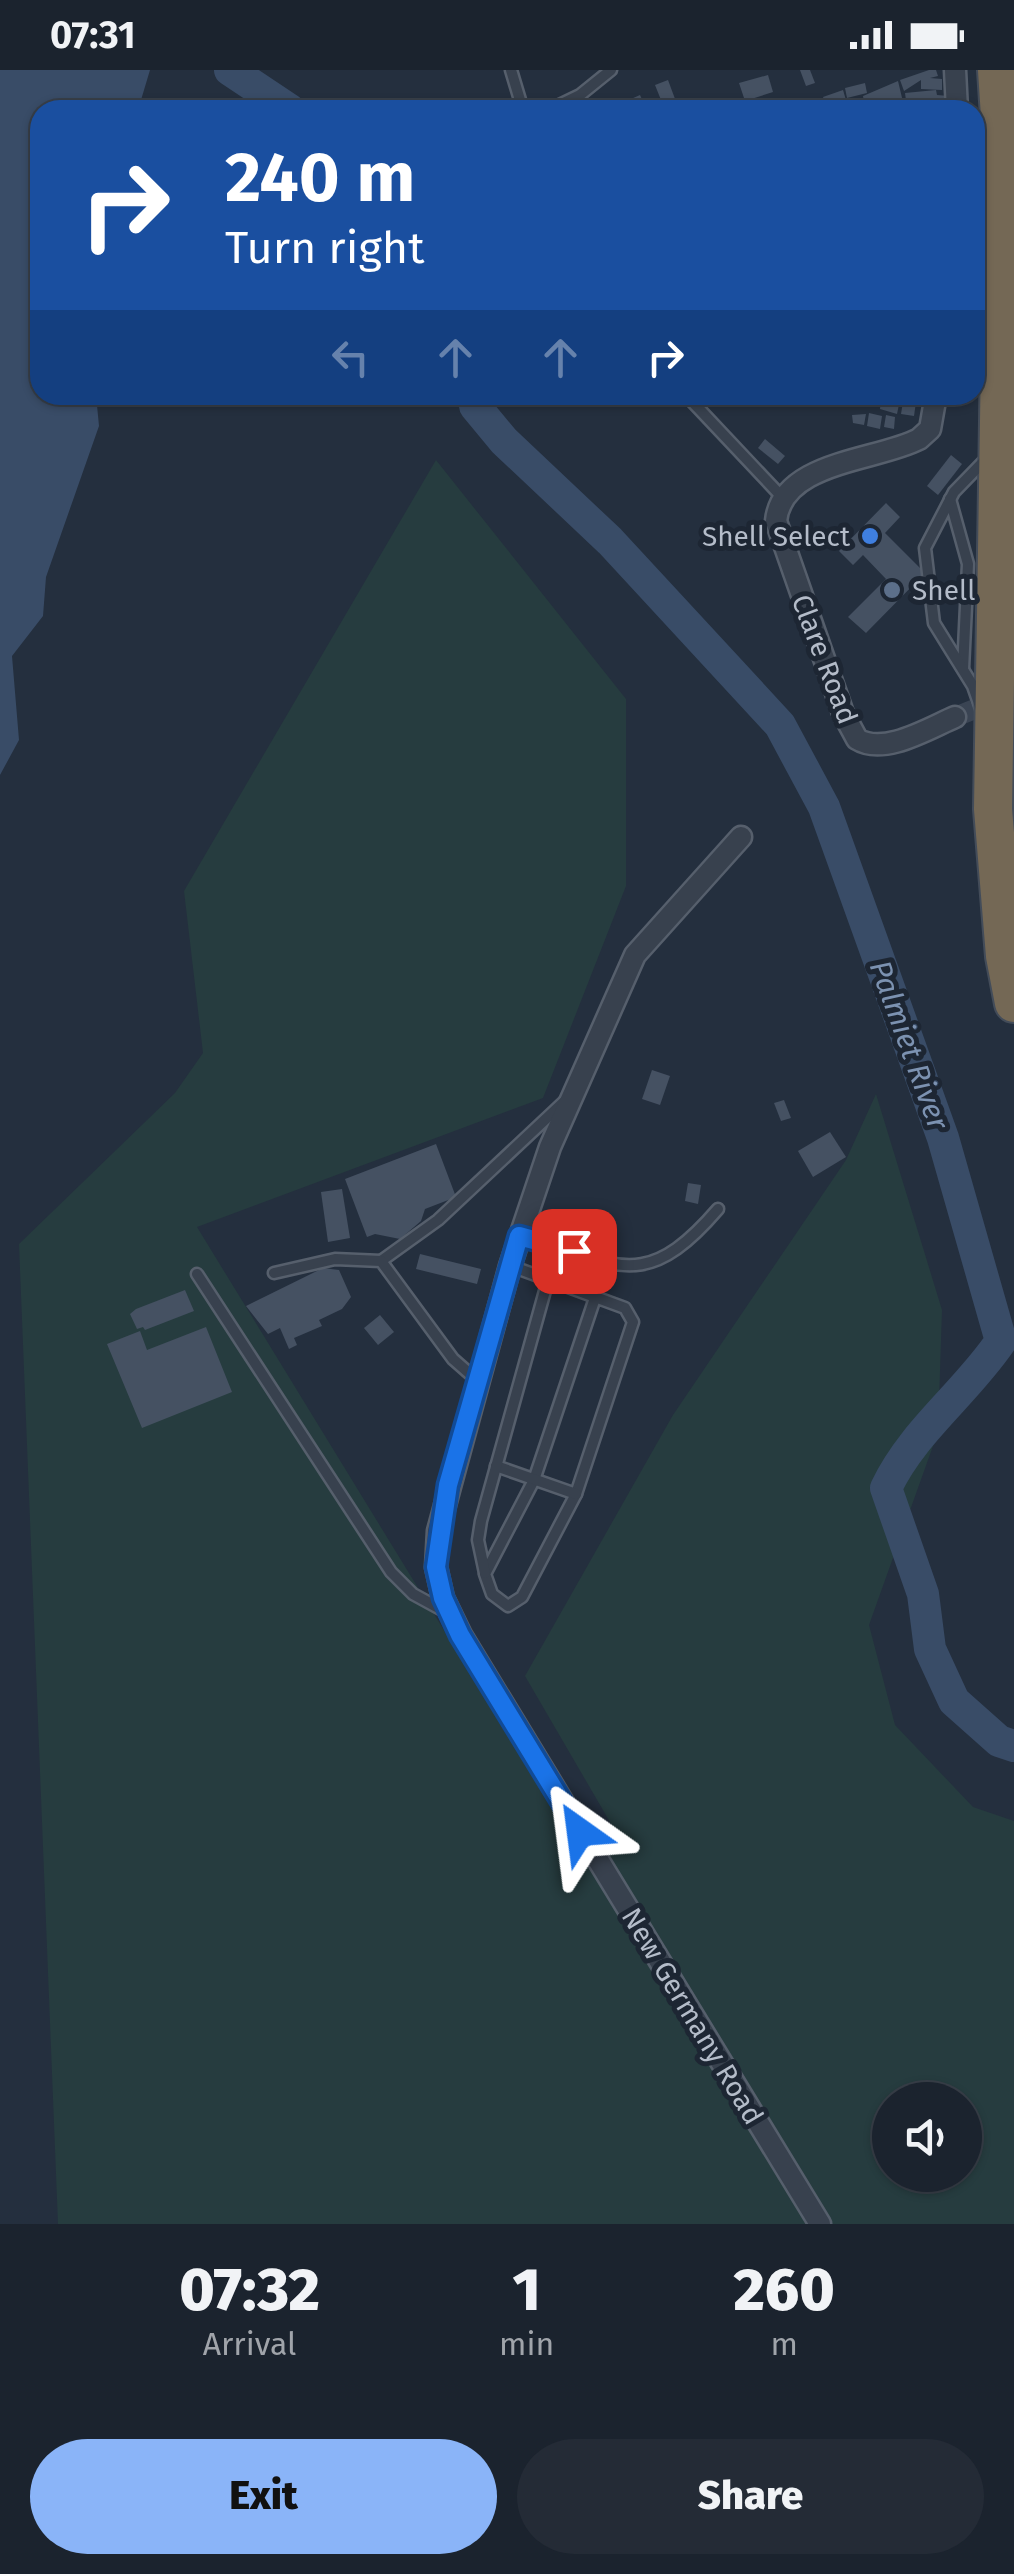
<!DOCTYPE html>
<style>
:root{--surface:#1b232e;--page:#242b36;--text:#f1f3f6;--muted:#a0a4aa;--line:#39404a;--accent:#8ab4f8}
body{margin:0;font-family:"Fira Sans",sans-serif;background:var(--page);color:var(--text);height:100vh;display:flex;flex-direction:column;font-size:38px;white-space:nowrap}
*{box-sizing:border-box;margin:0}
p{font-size:32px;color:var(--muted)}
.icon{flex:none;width:55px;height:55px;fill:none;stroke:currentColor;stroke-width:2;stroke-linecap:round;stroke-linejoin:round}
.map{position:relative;height:2154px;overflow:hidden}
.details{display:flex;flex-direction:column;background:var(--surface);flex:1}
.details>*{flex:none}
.top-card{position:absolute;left:30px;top:30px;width:955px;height:305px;border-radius:30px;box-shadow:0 2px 8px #0004,0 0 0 2px var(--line);background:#1a4fa0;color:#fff;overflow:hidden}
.controls{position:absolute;left:872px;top:2012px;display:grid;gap:20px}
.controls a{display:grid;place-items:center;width:110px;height:110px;border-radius:50%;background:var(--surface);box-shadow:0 2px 8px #0004,0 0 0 2px var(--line);font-size:50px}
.pin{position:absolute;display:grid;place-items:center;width:85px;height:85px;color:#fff;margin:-42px;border-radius:20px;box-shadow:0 5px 15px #0006}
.me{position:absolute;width:110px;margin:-55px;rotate:329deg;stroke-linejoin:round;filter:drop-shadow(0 0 8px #0008)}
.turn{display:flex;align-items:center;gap:35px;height:210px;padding:0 30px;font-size:45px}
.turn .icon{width:130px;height:130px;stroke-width:2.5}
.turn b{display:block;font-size:70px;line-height:85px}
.lanes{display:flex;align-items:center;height:95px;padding:0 30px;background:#0003;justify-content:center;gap:50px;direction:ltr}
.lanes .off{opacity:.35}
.eta{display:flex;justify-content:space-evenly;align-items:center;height:170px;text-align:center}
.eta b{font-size:60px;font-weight:800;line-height:70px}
.cta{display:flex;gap:20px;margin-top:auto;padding:20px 30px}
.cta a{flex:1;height:115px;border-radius:60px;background:var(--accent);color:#111;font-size:40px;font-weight:800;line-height:115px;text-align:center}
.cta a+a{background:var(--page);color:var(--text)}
.status{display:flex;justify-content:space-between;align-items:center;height:70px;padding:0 50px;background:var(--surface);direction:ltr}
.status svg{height:28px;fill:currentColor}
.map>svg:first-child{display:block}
.green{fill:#263c3f;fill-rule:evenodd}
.water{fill:#394c67}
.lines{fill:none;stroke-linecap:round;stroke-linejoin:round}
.river{stroke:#394c67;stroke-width:32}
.building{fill:#455162}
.minor-tunnel{stroke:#3a4453;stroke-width:20;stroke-dasharray:20 10;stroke-linecap:butt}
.service-casing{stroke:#565f6c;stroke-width:15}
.minor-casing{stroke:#565f6c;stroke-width:25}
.motorway-casing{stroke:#434c59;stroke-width:42}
.service{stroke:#38414e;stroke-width:10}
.minor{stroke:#38414e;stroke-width:20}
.motorway{stroke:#746855;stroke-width:38}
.route-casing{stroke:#114b97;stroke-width:25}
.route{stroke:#1a73e8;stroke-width:18}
.shop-dot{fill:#3f7fe0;stroke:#1d2633;stroke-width:4}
.service-dot{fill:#5c6f8a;stroke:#1d2633;stroke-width:4}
.labels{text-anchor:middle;stroke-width:10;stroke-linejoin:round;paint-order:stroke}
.poi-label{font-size:28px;fill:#b4bcc9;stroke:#1d2633;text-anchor:end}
.street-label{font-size:28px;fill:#b4bcc9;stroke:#1d2633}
.water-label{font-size:30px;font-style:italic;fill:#7c92b1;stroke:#1d2633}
</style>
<div class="status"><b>07:31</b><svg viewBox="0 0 49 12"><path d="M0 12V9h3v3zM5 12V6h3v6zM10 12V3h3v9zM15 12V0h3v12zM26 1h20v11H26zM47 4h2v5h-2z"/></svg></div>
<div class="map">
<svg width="1014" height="2154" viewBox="0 0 1014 2154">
<rect width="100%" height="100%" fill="#242f3e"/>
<path class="green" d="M436 390 626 629V816L543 1028 197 1157 578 1779 614 1759 525 1606 673 1345 846 1090 876 1024 942 1240 938 1362 869 1555 895 1655 973 1737 1014 1751V2154H58L19 1174 175 1023 203 983 184 821ZM890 2030H965V2105H890Z"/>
<path class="water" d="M0 0H150L138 40H40V325H96L99 356 46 507 43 546 12 586 19 670 0 705Z"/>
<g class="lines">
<g class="river">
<path d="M230 0 290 40"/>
<path d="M474 325 475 336 504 371 610 471 780 655 824 737 943 1068 1001 1271C966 1323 913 1361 886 1418L923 1524 930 1579 954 1631 999 1671 1014 1676"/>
</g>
</g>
<g class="building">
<path d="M800 0H810L815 13 806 16Z"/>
<path d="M929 0H936L938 6 930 8 942 9V20L921 19V10L904 21 900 10Z"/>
<path d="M768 5 773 22 745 31 739 13Z"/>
<path d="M668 10 678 37 665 40 655 15Z"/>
<path d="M898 11 903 32H892L893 40H852L851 36 864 32 863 26Z"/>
<path d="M865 13 867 23 847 28 845 18Z"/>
<path d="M843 20 849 40H828L823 27Z"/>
<path d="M936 20 937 25 949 26 947 40 907 38 905 23Z"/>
<path d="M640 25 647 40H606Z"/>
<path d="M790 31 794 40H768Z"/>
<path d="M872 325H901L897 344 880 339 881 329Z"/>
<path d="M904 325H917L914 346 901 344Z"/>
<path d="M869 343 882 346 880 359 867 356Z"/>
<path d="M866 344 864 355 853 353 852 345Z"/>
<path d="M886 345 895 347 894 359 884 357Z"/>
<path d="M765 369 785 386 778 394 758 378Z"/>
<path d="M951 385 962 394 938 425 927 416Z"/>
<path d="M886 433 900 447 885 463 925 503 866 563 848 547 886 509 863 485 853 495 839 481Z"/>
<path d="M652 1000 670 1006 660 1035 642 1029Z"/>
<path d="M784 1030 791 1048 781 1051 774 1033Z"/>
<path d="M830 1062 846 1087 813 1107 798 1081Z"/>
<path d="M436 1074 456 1127 425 1139 421 1151 400 1169 375 1164 367 1167 345 1109Z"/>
<path d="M688 1113 701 1115 698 1134 685 1131Z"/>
<path d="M342 1119 350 1168 328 1172 321 1122Z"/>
<path d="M420 1184 481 1199 477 1214 416 1199Z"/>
<path d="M323 1198 339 1200 351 1227 342 1239 319 1250 322 1256 294 1268 297 1275 289 1279 280 1258 268 1264 246 1236Z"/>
<path d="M185 1220 194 1241 145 1260 143 1257 137 1259 130 1244 136 1239Z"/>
<path d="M380 1245 394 1262 378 1275 364 1258Z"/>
<path d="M206 1257 232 1322 142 1358 107 1274 140 1261 147 1280Z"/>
</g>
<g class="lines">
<path class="minor-tunnel" d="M955 647 1014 623"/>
<defs>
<g id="service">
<path d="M511 0 523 40"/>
<path d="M549 40 580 25 611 0"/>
<path d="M686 325 783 428"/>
<path d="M950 429 968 494 963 599"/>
<path d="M981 639 973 616 934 553 925 478 954 422 986 389"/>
<path d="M520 1166C617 1194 644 1225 718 1139"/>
<path d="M381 1191 438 1150 565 1031"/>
<path d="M511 1196 625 1238 633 1252 576 1424 522 1527 508 1536 492 1524 485 1504 534 1410 595 1228"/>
<path d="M274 1203 335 1189 381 1191 453 1289 478 1311"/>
<path d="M197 1204 391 1502 413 1524 446 1542"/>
<path d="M496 1396 576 1424"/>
<path d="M485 1503 478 1470 481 1451 548 1210"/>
</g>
<g id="minor">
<path d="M955 0 957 40"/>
<path d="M936 325 930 359 919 369C877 391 782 391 776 451L843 643 857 669C884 686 929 658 955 647"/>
<path d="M741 767 635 885 550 1077 510 1196 438 1461 436 1497 443 1528 461 1565 820 2154"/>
</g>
<path id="motorway" d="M997 0 1003 93 993 739 1005 886 1014 933"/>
</defs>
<use href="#service" class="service-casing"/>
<use href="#minor" class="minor-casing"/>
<use href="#motorway" class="motorway-casing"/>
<use href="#service" class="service"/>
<use href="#minor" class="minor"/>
<use href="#motorway" class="motorway"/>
</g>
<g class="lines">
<defs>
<path id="route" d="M574 1181 519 1166 448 1415 436 1497 443 1528 460 1565 580 1762"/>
</defs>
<use href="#route" class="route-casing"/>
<use href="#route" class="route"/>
</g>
<circle class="shop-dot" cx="870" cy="466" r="10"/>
<circle class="service-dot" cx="892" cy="520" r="10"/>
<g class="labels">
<g class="poi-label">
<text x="850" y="476">Shell Select</text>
<text x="912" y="530" text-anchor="start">Shell</text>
</g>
<g class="street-label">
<text transform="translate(825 589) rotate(69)" y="10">Clare Road</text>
<text transform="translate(693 1946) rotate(59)" y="10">New Germany Road</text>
</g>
<g class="water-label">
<text transform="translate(909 975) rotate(70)" y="10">Palmiet River</text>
</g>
</g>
</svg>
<div class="controls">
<a><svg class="icon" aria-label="sound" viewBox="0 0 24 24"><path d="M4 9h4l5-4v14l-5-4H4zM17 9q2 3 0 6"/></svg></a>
</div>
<div class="pin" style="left:574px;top:1181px;background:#d93025"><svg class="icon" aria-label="arrive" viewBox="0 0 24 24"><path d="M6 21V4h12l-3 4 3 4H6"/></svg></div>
<svg class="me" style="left:580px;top:1762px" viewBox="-20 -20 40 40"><path d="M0-17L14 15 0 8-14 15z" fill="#1a73e8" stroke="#fff" stroke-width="4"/></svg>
<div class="top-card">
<div class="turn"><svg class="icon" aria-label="right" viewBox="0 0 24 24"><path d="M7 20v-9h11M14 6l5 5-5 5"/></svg><div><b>240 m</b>Turn right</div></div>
<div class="lanes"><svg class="icon off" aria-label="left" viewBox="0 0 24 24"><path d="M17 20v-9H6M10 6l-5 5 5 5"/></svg><svg class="icon off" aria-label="ahead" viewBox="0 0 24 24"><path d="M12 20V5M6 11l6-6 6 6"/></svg><svg class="icon off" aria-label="ahead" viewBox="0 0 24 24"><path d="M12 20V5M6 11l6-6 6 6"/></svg><svg class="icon" aria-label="right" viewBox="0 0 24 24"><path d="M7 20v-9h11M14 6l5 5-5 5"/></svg></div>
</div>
</div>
<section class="details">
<div class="eta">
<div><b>07:32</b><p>Arrival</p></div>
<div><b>1</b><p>min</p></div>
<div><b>260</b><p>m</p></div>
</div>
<div class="cta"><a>Exit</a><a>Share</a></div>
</section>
